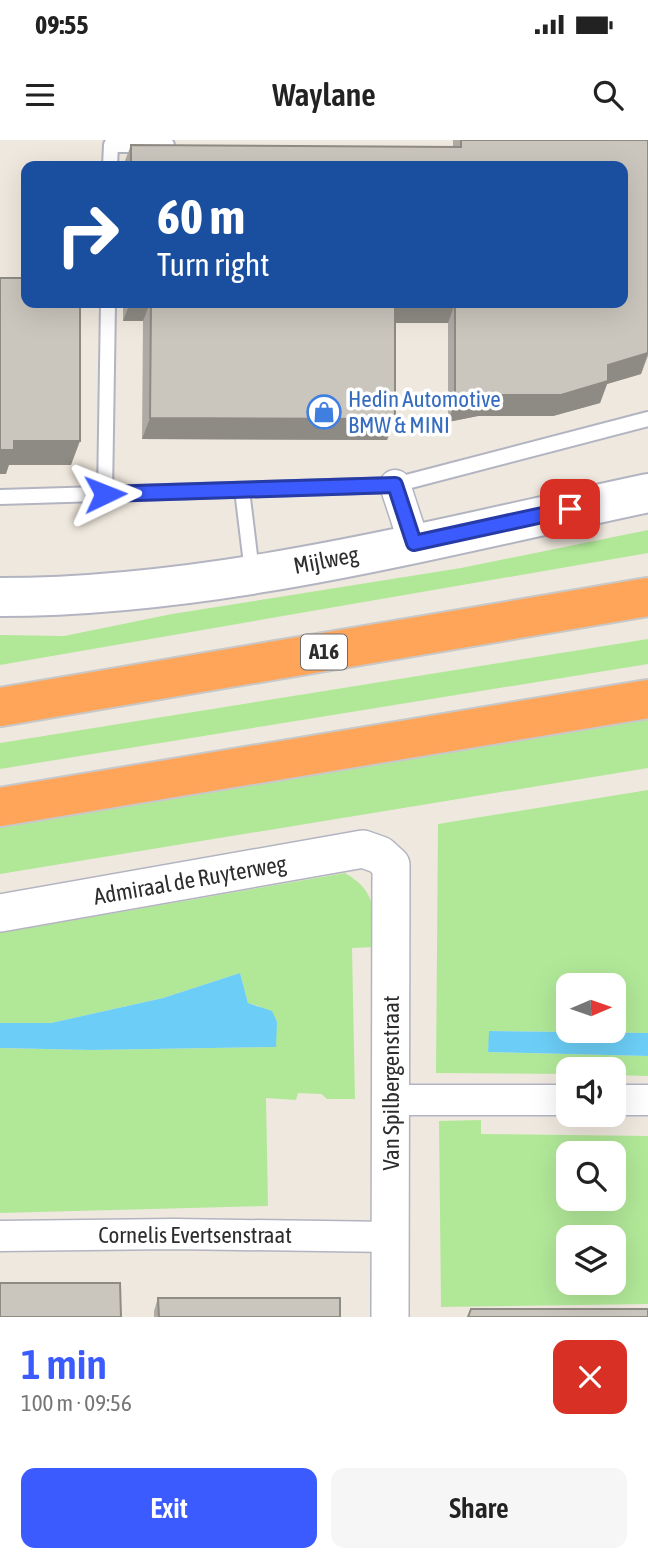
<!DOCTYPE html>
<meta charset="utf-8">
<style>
:root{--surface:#fff;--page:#f6f6f6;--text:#222;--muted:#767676;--accent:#3b5bff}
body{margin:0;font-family:"Asap Condensed",sans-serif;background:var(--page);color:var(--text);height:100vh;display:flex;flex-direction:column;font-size:26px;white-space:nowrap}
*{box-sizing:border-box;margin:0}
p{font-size:23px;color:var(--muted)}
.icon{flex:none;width:38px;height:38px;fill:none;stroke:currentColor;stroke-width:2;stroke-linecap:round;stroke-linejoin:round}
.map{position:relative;height:1177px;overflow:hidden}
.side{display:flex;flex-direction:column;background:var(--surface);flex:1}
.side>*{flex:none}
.guide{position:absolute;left:21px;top:21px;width:607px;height:147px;border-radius:14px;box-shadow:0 7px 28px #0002;background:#1a4fa0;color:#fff;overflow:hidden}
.needle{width:46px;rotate:88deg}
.tools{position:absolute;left:556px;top:833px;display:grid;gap:14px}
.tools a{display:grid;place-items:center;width:70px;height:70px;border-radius:14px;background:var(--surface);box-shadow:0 7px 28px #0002;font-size:35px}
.pin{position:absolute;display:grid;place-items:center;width:60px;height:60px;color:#fff;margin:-30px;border-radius:14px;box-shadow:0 4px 10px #0006}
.me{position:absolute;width:77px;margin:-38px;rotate:88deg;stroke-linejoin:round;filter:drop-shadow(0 0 5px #0008)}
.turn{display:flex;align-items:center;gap:24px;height:147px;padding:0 21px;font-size:32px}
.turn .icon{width:91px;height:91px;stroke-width:2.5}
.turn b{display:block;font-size:49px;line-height:60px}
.round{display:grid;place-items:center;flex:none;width:74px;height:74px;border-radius:14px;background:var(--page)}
.summary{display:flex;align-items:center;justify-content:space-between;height:119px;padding:0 21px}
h1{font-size:42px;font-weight:600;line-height:52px;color:var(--accent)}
.primary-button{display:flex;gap:14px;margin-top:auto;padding:14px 21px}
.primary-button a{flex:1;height:80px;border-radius:14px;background:var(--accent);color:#fff;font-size:28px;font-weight:600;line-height:80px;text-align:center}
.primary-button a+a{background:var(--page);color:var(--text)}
.status{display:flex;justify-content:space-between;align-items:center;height:49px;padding:0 35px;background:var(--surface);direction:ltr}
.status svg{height:19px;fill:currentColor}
header{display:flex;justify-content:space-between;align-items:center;height:91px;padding:0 21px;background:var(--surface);font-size:32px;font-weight:600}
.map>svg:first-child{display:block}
.green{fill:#b1e898;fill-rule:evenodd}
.water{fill:#6ccef6}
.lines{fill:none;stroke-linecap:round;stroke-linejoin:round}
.service-casing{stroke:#b2b4c1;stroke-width:18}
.minor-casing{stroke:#b2b4c1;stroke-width:33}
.tertiary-casing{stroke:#b2b4c1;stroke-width:40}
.secondary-casing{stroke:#b2b4c1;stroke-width:42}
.motorway-casing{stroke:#c8c8c8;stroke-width:42}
.service{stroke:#fff;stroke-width:14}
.minor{stroke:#fff;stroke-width:30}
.tertiary{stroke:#fff;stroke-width:37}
.secondary{stroke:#fff;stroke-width:38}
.motorway{stroke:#ffa559;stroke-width:38}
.wall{fill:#afaaa3}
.shaded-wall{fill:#8e8b84}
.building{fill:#cbc6bd;stroke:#8e8b84;stroke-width:2}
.route-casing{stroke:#263ba6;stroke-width:18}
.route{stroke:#3b5bff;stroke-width:12}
.labels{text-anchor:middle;stroke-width:7;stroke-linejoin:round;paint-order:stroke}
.shield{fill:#fff;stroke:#6c6c6c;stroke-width:2}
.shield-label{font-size:21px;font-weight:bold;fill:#2d2d2d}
.shop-label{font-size:23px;fill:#366cbe;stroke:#fff;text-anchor:start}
.street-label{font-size:23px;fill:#2d2d2d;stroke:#fff}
</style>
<div class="status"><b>09:55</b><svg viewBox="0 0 49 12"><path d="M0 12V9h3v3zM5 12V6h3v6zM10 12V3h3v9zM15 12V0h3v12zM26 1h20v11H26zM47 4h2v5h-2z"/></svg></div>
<header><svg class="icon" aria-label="menu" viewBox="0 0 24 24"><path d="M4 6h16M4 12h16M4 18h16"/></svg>Waylane<svg class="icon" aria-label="search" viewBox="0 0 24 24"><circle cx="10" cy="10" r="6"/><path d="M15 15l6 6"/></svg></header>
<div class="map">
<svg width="648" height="1177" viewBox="0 0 648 1177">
<rect width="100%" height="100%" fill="#efe8de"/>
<g class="green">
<path d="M648 390V413L0 525V495L64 496 172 474 461 428Z"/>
<path d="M648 499V524L0 629V603Z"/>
<path d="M648 570V628L0 734V683Z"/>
<path d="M648 650V893L490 891 488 912 648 916V936L614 935V929H569V934L436 933 438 684ZM569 845H614V891H569Z"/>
<path d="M345 733C379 753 373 772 374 807L352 808 355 959H327L321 954 298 953 296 960 266 958 268 1066 0 1073V908L91 910 276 907 259 866 248 863 240 833 163 858 51 883H0V793Z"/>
<path d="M481 980V994L648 996V1164L441 1167 439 981ZM614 1013V1059H569V1013ZM614 1097V1143H569V1097Z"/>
</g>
<g class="water">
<path d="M240 833 248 863 272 871 277 882 276 907 91 910 0 908V883H51L163 858Z"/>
<path d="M489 891 648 893V916L488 912Z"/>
</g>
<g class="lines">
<defs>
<g id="service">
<path d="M110 26 111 5H167"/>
<path d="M242 350 252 432"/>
<path d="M105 354 108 163"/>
<path d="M0 357 395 345 648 279"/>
</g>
<g id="minor">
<path d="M395 345 414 403"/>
<path d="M391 960H569"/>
<path d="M614 960H648"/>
<path d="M0 1096 174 1094 391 1097"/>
</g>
<path id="tertiary" d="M0 773 363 709 380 715 391 725 390 1177"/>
<path id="secondary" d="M0 457C218 457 435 398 648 353"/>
<g id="motorway">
<path d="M0 567 648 457"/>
<path d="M0 667 648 559"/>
</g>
</defs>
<use href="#service" class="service-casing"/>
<use href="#minor" class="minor-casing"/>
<use href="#tertiary" class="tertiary-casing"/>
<use href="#secondary" class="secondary-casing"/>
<use href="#motorway" class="motorway-casing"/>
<use href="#service" class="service"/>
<use href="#minor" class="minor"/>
<use href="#tertiary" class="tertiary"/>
<use href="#secondary" class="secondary"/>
<use href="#motorway" class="motorway"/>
</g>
<g class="wall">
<path d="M453 0H648V216L641 234 607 244 600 263 553 276H478L448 282V183H395V279L387 300 142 299 143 181H123V163H623V26H123L131 5 453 7Z"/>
<path d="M158 1158 340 1177H154V1171Z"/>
</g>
<g class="shaded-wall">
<path d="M130 163H150L143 181H123Z"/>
<path d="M395 163H455L448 183H388Z"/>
<path d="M648 213 641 234 607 244 600 263 553 276H478L448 282 455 261Z"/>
<path d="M150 278 395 279 387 300 142 299Z"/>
<path d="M14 301H80L71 325H9L6 334H0V310Z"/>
</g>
<g class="building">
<path d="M461 0H648V213L608 225V241L561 255H486L455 261V163H623V26H131V5L461 7Z"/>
<path d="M0 138H26V163H80V301H14V310H0Z"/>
<path d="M151 163H395V279L150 278Z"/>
<path d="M0 1143H120L121 1177H0Z"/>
<path d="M158 1158H340V1177H159Z"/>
<path d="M471 1169H648V1177H468Z"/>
</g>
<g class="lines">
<defs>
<path id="route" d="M105 354 395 345 414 403 570 369"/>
</defs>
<use href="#route" class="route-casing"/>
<use href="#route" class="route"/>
</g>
<defs>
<symbol id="shop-ring" viewBox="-11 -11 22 22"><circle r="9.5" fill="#fff" stroke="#3f7fe0" stroke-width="1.5"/><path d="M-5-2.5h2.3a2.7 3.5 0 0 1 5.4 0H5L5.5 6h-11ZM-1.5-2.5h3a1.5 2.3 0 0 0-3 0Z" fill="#3f7fe0"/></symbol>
</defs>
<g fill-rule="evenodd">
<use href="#shop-ring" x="305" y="253" width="38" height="38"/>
</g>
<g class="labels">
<rect class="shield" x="301" y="494.5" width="46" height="35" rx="5"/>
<g class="shield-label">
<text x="324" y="519">A16</text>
</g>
<g class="shop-label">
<text x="348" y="267">Hedin Automotive<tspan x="348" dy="26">BMW &amp; MINI</tspan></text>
</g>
<g class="street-label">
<text transform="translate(326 420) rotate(-11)" y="8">Mijlweg</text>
<text transform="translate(190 740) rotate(-10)" y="8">Admiraal de Ruyterweg</text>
<text transform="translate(391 943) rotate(-90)" y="8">Van Spilbergenstraat</text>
<text x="195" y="1103">Cornelis Evertsenstraat</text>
</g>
</g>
</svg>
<div class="tools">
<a><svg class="needle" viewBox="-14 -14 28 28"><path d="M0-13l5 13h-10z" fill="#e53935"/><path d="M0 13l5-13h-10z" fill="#767676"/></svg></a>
<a><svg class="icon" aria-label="sound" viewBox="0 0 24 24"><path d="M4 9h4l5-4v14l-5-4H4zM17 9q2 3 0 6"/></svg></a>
<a><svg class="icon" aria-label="search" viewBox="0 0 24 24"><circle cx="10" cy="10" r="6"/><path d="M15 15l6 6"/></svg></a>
<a><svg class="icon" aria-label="layers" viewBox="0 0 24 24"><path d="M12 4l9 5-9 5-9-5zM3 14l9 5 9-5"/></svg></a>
</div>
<div class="pin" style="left:570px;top:369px;background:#d93025"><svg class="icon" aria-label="arrive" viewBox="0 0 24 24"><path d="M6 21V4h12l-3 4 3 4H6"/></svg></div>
<svg class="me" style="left:105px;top:354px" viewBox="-20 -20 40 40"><path d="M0-17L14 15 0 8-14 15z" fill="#3b5bff" stroke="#fff" stroke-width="4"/></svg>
<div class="guide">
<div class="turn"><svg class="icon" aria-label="right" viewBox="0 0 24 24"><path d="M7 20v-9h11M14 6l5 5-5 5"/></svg><div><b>60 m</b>Turn right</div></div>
</div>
</div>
<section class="side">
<div class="summary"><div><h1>1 min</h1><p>100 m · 09:56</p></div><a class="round" style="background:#d93025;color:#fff"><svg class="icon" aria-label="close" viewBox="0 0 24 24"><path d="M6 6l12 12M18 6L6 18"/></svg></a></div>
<div class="primary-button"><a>Exit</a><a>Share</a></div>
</section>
